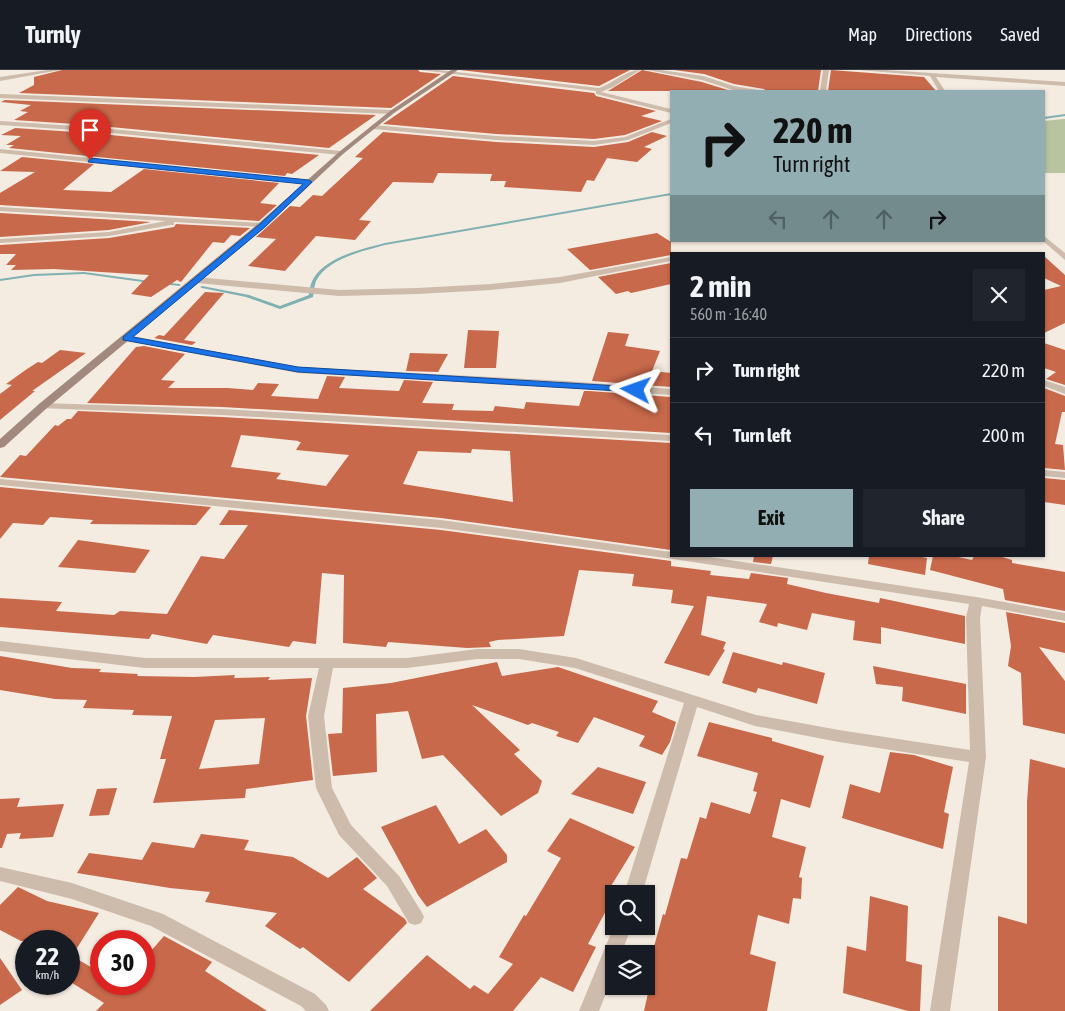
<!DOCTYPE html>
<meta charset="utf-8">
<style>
:root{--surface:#171b24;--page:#20242c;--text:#f1f3f6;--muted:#9ea1a6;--line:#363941;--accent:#92aeb2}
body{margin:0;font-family:"Asap Condensed",sans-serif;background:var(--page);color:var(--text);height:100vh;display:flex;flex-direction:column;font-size:19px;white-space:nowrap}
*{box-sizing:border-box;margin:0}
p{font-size:16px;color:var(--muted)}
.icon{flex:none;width:28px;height:28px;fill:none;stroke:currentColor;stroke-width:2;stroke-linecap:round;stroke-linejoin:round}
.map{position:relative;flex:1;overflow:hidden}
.sheet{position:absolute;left:670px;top:182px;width:375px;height:305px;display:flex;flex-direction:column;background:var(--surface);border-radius:0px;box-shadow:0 1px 4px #0004}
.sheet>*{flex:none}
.hud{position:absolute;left:670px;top:20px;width:375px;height:152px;border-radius:0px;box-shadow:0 1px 4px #0004;background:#92aeb2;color:#111;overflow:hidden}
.fabs{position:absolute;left:605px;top:815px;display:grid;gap:10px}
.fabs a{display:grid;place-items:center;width:50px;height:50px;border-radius:0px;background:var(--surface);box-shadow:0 1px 4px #0004;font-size:25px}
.speed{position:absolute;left:15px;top:860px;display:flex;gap:10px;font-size:25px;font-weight:700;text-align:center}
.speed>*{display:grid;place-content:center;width:65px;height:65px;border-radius:50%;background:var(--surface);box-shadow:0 1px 4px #0004;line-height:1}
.speed small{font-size:12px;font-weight:400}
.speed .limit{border:8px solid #d22;background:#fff;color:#111}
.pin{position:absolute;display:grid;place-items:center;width:42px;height:42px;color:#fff;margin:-51px -21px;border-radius:50% 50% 50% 0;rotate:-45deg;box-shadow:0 0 5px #0007}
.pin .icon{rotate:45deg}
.me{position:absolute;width:55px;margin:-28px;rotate:274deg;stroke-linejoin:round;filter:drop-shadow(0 0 4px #0008)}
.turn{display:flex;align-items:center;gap:18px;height:105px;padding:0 20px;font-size:22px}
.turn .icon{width:65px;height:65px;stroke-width:2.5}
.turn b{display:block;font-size:35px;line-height:42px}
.lanes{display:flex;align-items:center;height:48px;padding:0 20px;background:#0003;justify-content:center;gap:25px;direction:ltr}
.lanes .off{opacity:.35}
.round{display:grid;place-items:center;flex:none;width:52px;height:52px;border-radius:0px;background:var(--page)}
.headline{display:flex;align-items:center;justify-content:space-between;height:85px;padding:0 20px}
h1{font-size:30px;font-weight:700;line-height:38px}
.cta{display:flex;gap:10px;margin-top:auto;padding:10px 20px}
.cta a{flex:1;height:58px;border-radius:0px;background:var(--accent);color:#111;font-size:20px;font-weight:700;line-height:58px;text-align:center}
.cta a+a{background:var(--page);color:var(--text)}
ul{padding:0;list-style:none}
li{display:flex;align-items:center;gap:15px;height:65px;padding:0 20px;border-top:1px solid var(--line)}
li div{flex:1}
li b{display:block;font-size:19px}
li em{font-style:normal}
header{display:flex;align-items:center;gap:30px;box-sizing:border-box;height:70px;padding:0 25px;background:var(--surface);border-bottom:1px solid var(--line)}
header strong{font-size:24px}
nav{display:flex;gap:28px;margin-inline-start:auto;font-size:18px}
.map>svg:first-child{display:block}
.green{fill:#b8c4a0}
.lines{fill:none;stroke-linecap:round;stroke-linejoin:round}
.stream{fill:#7fb0b2;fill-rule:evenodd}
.building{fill:#c8694b;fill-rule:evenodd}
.minor{fill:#cdbbac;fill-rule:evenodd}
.tertiary{fill:#cdbbac;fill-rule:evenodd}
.secondary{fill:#a18a7d;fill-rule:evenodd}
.route{fill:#1a73e8;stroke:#114b97}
</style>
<header>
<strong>Turnly</strong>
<nav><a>Map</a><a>Directions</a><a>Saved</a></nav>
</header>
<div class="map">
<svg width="1065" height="941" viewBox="0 0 1065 941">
<rect width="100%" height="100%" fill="#f4ebe1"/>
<path class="green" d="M1063 49H1065V103H1044V51Z"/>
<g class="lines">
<g class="stream">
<path d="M1065 44V46L1044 49V47Z"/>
<path d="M671 123V125L385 175C363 181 327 189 316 211 314 216 314 222 313 227L280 239 246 227 202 218 200 217 202 216 249 225 280 236 309 225C309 221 310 217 311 214 320 188 362 179 385 173Z"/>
<path d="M84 202 150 211 152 212 150 213 84 204 34 206 0 211V209L34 204Z"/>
<path d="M161 212 179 214 181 215 179 216 163 214H161Z"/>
</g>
</g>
<g class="building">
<path d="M62 0H418L420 2 441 4 391 38 19 23 34 15V7Z"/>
<path d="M460 0H630L599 16Z"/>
<path d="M642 0 702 12 731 21H608Z"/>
<path d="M674 0H821L818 21H766L764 19 734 14 704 4Z"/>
<path d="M831 0 924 7 936 21H828Z"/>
<path d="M453 6 594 23 596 26 656 41 641 46 662 51 625 65 594 69 496 64 383 54Z"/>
<path d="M5 30 376 45 329 78 90 55 14 50 28 42 20 41 31 35 1 32Z"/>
<path d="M15 58 90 63 319 85 292 104 287 103 285 106 9 78 14 75H6L21 66 1 65Z"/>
<path d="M383 62 496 72 594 77 628 72 652 62 667 66 644 77 652 79 637 92 607 88 594 111 587 110 581 122 504 117 506 111H490L492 104 438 103 433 113 393 112 359 150 371 151 355 170 316 166 285 201 248 196 276 169 256 167 290 136 300 137 313 125 322 126 363 88 355 87Z"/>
<path d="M22 87 94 94 63 120 111 122 144 99 279 113 260 133 277 135 259 151 0 135V123L35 102 0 101Z"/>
<path d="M0 143 151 152 109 160 0 167Z"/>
<path d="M176 154 250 158 240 166 231 165 224 173 213 172 181 212 177 210 151 227 131 224 149 205 54 199 11 200 16 195H6L16 184H0V175L109 168 174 157Z"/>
<path d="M657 163 671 172V185L590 200 567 179Z"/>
<path d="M1044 186 1065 205V253L1044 263V220L1061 216 1044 208Z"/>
<path d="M671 193V214L631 223 628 221 616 224 598 207Z"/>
<path d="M205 222 224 223 184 270 196 272 192 275 154 268 159 265 164 266Z"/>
<path d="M468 260 499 261 496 298H464Z"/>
<path d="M608 262 629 264 625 276 660 281 652 301 671 303V317L592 311Z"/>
<path d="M1044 273 1065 280V315L1046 309 1056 302 1044 298Z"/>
<path d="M144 276 185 284 161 310 175 311 168 318H228L253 320 258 313 279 314 271 326 318 329 327 306 345 307 339 318 399 321 404 310 433 312 422 333 454 334 452 340 493 341 495 336 524 339 526 332 579 336 584 321H589L671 327V363L222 337 87 333 136 277Z"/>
<path d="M60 280 86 283 32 321H35L0 350V324L12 315 6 314 27 299 38 292 42 293Z"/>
<path d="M410 283 448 284 438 302 406 301Z"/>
<path d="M1044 318 1065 326V342H1062L1055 374 1063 375 1065 400 1044 398Z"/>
<path d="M78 341 222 347 671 373V480L441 448 0 407 20 385 26 386 55 355 58 356 67 349H71ZM241 365 299 371 298 372H301L296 380 349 385 326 416 276 409 281 403 231 397ZM472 379 510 381 513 432 403 414 418 381 471 383Z"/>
<path d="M1044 408 1065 410V435L1044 432Z"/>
<path d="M0 417 211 437 196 455 90 454 93 450 50 447 43 455 13 453 0 469Z"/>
<path d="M229 440 441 460 671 491V496L711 501 710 505 749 509 751 503 788 508 787 514 826 523 879 533 880 528 965 546V574L881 557V574L853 570 855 551 812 543 807 560 778 553 777 557 759 552 767 534 707 526 701 565 726 572 723 579 725 580 709 606 664 593 694 536 671 533 673 520 632 516 634 504 579 500 564 566 498 570 489 572 491 577 467 578 388 572 386 577 343 573 344 505 322 503 316 574 293 571 289 577 213 565 207 574 152 564 149 569 0 557V528L62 532 56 541 114 545 120 541 167 544 201 486 224 489 248 455H219Z"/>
<path d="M78 470 150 480 135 503 58 497Z"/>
<path d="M754 486H773L771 494 753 492Z"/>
<path d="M869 486H916L927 488 925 505 868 494Z"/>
<path d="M933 486H954L972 490 974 486H999L1012 490V493L1065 502V541L1005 530 1003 519 930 500Z"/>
<path d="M1006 542 1065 553V583L1039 577 1065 611V664L1023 655 1021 603 1008 596 1011 576Z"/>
<path d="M733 582 782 595 783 592 825 603 817 634 758 618 756 623 722 613Z"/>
<path d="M0 586 72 598 101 599 99 602 138 604 137 606 194 607 235 605 234 608 270 607 268 610 312 608 306 646 313 710 246 719 245 728 153 733 166 689H160L172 646 132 645 134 640 83 638 87 630 55 629 0 620ZM265 648 259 694 199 699 215 650Z"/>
<path d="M497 592 502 606 558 597 658 631 652 642 676 652 670 672 662 685 639 676 645 666 594 647 578 673 556 666 559 662 532 653 528 655 472 635 520 680 514 684 542 711 538 723 501 746 443 685 422 689 408 641 376 644 377 702 333 706 328 664 342 663 343 618 391 613Z"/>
<path d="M873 596 966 614V644L902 631 903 617 876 614Z"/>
<path d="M709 652 772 668V671L824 686 810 738 781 729 772 767 806 777 799 807 802 808 801 829 793 828 789 854 758 845 750 884 776 892 767 941H644L655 892 650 891 663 844 665 845 681 788 687 789 700 747 706 749 711 732 750 744 757 722 753 721 758 703 697 686Z"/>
<path d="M890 682 914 685 953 697 944 742 949 744 943 779 842 748 850 714 880 723Z"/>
<path d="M1030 689 1065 698V941H998V846L1027 854V732Z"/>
<path d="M598 697 646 712 633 744 571 724Z"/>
<path d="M117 718 109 745 89 746 97 719Z"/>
<path d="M20 728 17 737 64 734 53 767 19 769 21 763 7 764 2 778H0V729Z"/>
<path d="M436 735 459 774 486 759 507 785V792L427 837 418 825 381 757Z"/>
<path d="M570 748 635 777 608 821 614 824V826L588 874 596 877 573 922 541 907 513 941H370L427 885 470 919 474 915 488 924 513 894 499 887 524 845 526 846 561 788 547 781Z"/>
<path d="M201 764 249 770 244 780 293 787 328 808 357 787 377 808 363 819 405 849 407 853 349 912 303 877 300 879 265 856 277 843 205 832 210 822 170 818 77 803 89 783 142 790 152 772 194 778Z"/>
<path d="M18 817 47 831 99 843 72 886 101 903V914H144V889L164 866 212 892 205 901 267 941H96L104 933 69 911V871H21L0 860V835Z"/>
<path d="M870 826 908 836 906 891 922 895 920 941H908L843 923 847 876 866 881Z"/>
<path d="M0 888 22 920 0 935Z"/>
</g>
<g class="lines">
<g class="minor">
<path d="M47 0H60L0 11V7Z"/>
<path d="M420 0H438L599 18C612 14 626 0 640 0L613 17 601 22 671 39V43L596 24V21Z"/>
<path d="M647 0H661L703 6 734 16 764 21 733 20 702 10Z"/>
<path d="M823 0H829L826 21H820Z"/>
<path d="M859 0H886L1065 12V16L936 7 945 21H939L930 6Z"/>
<path d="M0 24 392 40 395 42 392 44 0 28Z"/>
<path d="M671 49V53L628 70 594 75 496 70 373 59 370 57 373 55 496 66 594 71 625 67Z"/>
<path d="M0 51 90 57 341 81 344 83 341 85 90 61 0 55Z"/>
<path d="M0 137 262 153 266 155 262 157 174 152V155H171L109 166 0 173V169L109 162 166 151 0 141Z"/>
<path d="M1044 166 1065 183V190L1043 171Z"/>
<path d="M671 187V191L560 213 491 220 417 224 339 226 197 213 193 210 197 207 339 220 417 218 491 214 560 207Z"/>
<path d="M126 265 298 297 566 311 671 319V325L566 317 298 303 123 270V266Z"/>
<path d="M1044 310 1065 317V324L1044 316Z"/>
<path d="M0 409 441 450 671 482V486H703L976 527 1065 543V551L982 536 980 548 986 687 950 941H930L969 692 839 672 755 656 697 637 642 824H624L684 633 575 598 519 589H477L407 598H333L324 646 332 718 351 755 399 806 421 841 424 847 421 853 415 855 409 853 387 816 339 765 316 718 308 646 319 598H145L0 581V571L145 588H407L477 579H519L576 588 756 645 839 660 970 680 966 548 969 534 673 489 441 458 0 415Z"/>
<path d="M0 797 72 813 163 844 315 924 326 935 329 941H306L301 936 151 856 72 829 0 811Z"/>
<path d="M614 856H632L621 884H614V903L599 941H579Z"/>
</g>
<g class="tertiary">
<path d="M0 79 309 110 313 112 309 114 0 83Z"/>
<path d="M43 333 222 339 671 365V371L222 345 39 338 38 336 39 334Z"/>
<path d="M1044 400 1065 402V408L1044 406Z"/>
</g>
<path class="secondary" d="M451 0H458L394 43 343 84 265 157 47 338 4 377 0 378V369L39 334 259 153 339 82 390 41Z"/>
</g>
<path class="route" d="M90 88 309 110 312 112 265 157 133 267 298 297 636 317 641 320 636 322 298 302 123 270V267L260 154 303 114 88 92Z"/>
</svg>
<div class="fabs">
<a><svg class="icon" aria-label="search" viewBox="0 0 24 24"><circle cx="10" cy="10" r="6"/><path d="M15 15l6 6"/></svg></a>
<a><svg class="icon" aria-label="layers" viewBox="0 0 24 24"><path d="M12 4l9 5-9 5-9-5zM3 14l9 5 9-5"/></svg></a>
</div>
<div class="speed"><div>22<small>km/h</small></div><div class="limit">30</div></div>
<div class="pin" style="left:90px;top:90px;background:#d93025"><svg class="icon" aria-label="arrive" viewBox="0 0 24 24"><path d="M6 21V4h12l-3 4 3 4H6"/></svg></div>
<svg class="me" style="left:636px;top:320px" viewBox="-20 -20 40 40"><path d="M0-17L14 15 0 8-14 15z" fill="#1a73e8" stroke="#fff" stroke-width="4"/></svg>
<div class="hud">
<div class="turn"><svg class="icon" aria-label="right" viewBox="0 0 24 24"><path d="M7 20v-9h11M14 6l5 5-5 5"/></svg><div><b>220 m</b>Turn right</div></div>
<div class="lanes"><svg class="icon off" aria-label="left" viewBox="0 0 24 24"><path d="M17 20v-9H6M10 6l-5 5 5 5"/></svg><svg class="icon off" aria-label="ahead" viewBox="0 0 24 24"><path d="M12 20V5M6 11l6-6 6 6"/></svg><svg class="icon off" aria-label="ahead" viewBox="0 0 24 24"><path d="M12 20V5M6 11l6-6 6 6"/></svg><svg class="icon" aria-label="right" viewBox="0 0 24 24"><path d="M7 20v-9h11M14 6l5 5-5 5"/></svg></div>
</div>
<section class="sheet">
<div class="headline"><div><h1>2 min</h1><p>560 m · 16:40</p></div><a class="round"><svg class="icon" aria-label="close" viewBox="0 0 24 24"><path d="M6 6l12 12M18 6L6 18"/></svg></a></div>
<ul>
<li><svg class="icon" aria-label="right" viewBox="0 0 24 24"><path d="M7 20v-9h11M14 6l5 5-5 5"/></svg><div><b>Turn right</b></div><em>220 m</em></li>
<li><svg class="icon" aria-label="left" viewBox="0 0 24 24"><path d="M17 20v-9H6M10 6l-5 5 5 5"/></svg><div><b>Turn left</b></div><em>200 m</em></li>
</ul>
<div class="cta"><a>Exit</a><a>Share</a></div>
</section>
</div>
